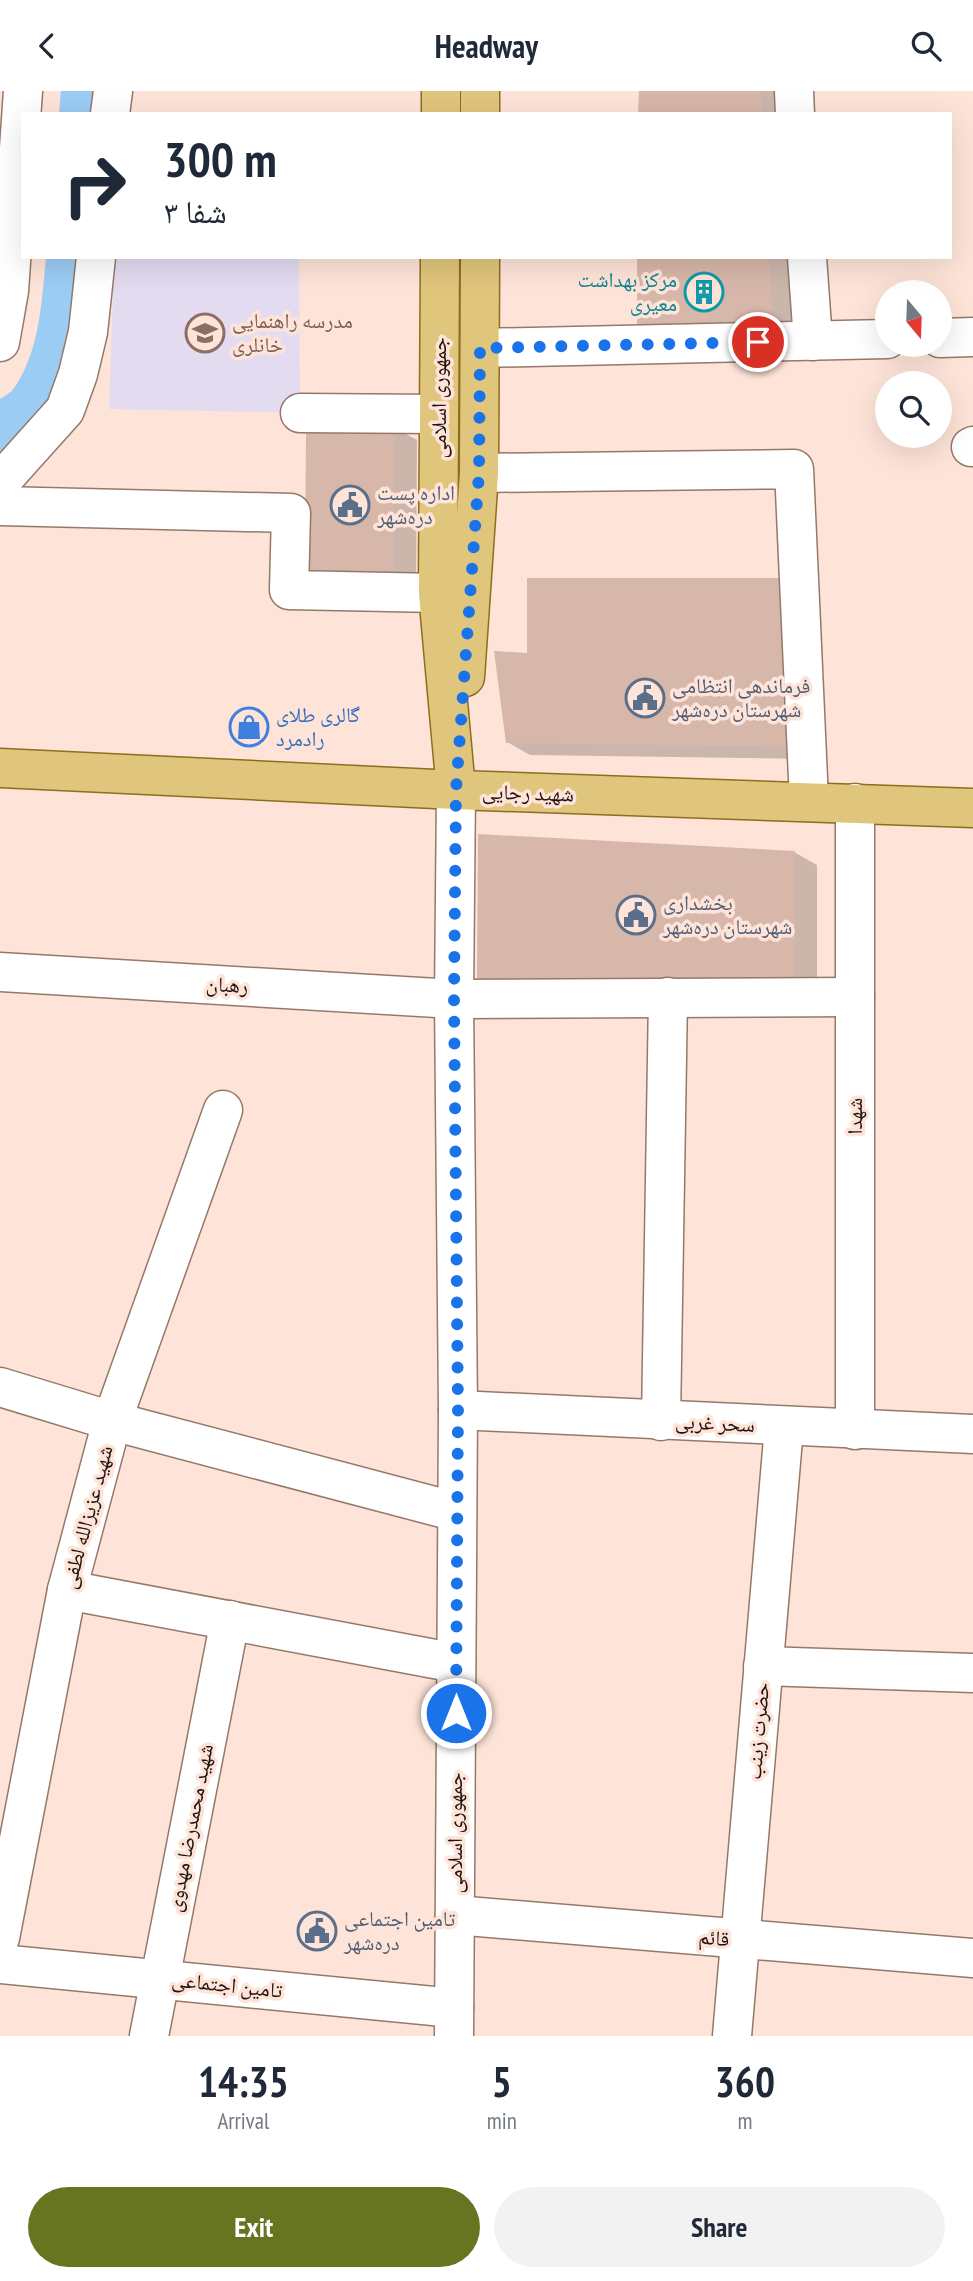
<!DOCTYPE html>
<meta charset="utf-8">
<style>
:root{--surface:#fff;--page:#f2f2f3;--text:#1f2937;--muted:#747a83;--accent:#687520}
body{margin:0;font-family:"PT Sans Narrow","Noto Naskh Arabic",sans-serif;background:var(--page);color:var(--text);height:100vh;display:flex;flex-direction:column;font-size:26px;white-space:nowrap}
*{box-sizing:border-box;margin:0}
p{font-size:23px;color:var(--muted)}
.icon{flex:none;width:38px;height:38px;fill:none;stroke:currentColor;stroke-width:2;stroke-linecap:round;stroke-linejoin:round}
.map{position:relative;height:1945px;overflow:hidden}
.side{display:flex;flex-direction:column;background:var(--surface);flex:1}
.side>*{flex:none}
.banner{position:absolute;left:21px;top:21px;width:931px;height:147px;border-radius:0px;box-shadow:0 7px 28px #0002;background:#fff;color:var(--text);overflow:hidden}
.needle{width:46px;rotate:161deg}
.fabs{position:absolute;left:875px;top:189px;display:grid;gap:14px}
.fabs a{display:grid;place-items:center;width:77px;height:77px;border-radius:50%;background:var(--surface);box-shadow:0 7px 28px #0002;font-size:35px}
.pin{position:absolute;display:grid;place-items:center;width:60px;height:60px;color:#fff;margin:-30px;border:4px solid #fff;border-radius:50%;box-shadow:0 2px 7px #0007}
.me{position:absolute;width:77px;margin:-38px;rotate:0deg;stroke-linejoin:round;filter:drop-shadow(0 0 5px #0008)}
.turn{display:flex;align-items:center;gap:24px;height:147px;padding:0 28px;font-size:32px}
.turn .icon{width:91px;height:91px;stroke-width:2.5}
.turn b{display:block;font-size:49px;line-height:60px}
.eta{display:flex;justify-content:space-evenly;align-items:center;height:119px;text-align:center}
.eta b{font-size:42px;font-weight:800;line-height:49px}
.cta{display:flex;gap:14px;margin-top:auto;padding:14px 28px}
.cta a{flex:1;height:80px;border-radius:42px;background:var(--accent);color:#fff;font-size:28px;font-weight:800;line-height:80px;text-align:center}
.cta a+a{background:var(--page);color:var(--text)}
header{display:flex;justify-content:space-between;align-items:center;height:91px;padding:0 28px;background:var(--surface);font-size:32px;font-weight:800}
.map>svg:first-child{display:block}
.education{fill:#e3dcf1}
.shadow{fill:#0003}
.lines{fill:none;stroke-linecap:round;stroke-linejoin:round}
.river{stroke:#9bccf3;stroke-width:54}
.building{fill:#d7b7a9}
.minor-casing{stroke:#95786a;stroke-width:41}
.major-casing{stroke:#8e6d1d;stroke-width:41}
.minor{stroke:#fff;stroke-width:38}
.major{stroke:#e0c57c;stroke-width:38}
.route{stroke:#1a73e8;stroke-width:12;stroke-dasharray:0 21.6}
.labels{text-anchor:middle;stroke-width:7;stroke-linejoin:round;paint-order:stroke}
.culture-label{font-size:21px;fill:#0d838f;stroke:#fee4d8;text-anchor:end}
.education-label{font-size:21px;fill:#785e54;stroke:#fee4d8;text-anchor:start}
.street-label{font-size:21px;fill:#1e130e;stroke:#fee4d8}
.service-label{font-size:21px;fill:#4e5e75;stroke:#fee4d8;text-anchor:start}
.shop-label{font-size:21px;fill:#366cbe;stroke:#fee4d8;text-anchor:start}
</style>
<header><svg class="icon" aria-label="back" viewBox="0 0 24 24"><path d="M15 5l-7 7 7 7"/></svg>Headway<svg class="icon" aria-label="search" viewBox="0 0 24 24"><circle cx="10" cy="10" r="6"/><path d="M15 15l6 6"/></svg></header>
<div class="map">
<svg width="973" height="1945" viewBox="0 0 973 1945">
<rect width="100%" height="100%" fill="#fee4d8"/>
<path class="education" d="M114 166H299L300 322 109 318Z"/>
<g class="shadow">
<path d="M640 0H782L783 23H640Z"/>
<path d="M639 166H791L795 247Z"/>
<path d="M395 337 417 349 416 506H329Z"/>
<path d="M529 488 814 668 530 664 507 651 528 564Z"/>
<path d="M794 761 817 774V900L501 901Z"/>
</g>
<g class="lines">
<g class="river">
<path d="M86 23 88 0"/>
<path d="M0 339C10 333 24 326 32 318 65 276 69 217 73 166"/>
</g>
</g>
<g class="building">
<path d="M639 0H761L762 23H638Z"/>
<path d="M637 166H769L773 235 637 239Z"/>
<path d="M306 334 395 335 394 494H305Z"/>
<path d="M527 487H782L792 656 506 652 494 560 527 562Z"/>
<path d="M478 743 795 760V888L477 889Z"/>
</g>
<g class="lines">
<defs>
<g id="minor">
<path d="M794 0 795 23"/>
<path d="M110 23 113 0"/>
<path d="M807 166 813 250"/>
<path d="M940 247 973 246"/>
<path d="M0 251 9 200 23 0"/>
<path d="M480 257 887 248"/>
<path d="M300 322 439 323"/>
<path d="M971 356 973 355"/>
<path d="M479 382 794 378 809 710"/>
<path d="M0 388 4 387 65 319 78 283 88 241 96 166"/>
<path d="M0 415 291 422 289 499 438 502"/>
<path d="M0 881 454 908 855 906"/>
<path d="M0 1296 112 1330 457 1421"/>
<path d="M458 1319 973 1343"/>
<path d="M661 1330 668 906"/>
<path d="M855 1339V712"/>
<path d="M67 1499 456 1572"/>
<path d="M763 1575 973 1582"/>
<path d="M455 1824 973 1867"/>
<path d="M0 1847 67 1499 112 1330 223 1019"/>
<path d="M0 1873 454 1917"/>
<path d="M149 1945 230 1529"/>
<path d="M454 1945 458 1319 454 908 456 699"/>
<path d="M732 1945 784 1336"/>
</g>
<g id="major">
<path d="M441 23V0"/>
<path d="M480 23V0"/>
<path d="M440 166 438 502 456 699"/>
<path d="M465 586 479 382 480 166"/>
<path d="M0 677 456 699 973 717"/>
</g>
</defs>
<use href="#minor" class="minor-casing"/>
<use href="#major" class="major-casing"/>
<use href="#minor" class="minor"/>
<use href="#major" class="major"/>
</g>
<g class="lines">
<path class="route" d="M456 1622 458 1319 454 908 456 699 479 382 480 257 758 251"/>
</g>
<defs>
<symbol id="building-ring" viewBox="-11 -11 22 22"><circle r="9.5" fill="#fee4d8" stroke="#0f9aa8" stroke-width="1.5"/><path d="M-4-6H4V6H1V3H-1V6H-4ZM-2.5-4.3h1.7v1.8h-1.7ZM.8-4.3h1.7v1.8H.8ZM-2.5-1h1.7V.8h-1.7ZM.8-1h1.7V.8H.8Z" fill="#0f9aa8"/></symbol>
<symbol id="school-ring" viewBox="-11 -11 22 22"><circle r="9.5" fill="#fee4d8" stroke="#8d6e63" stroke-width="1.5"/><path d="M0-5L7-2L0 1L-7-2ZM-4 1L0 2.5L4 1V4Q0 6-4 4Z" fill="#8d6e63"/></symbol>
<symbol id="civic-ring" viewBox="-11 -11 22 22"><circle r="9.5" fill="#fee4d8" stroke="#5c6f8a" stroke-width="1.5"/><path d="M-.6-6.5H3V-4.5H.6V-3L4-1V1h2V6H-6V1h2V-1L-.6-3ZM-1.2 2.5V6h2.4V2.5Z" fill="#5c6f8a"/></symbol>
<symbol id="shop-ring" viewBox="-11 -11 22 22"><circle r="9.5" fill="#fee4d8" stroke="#3f7fe0" stroke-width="1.5"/><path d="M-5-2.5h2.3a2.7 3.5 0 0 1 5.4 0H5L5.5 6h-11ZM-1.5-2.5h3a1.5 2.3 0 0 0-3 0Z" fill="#3f7fe0"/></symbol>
</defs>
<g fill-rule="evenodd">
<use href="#building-ring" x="682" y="179" width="44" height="44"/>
<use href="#school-ring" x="183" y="220" width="44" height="44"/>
<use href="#civic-ring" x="328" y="392" width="44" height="44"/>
<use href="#civic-ring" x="623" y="585" width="44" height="44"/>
<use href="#shop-ring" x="227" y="614" width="44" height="44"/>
<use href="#civic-ring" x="614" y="802" width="44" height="44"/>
<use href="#civic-ring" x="295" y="1818" width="44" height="44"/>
</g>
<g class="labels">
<g class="culture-label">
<text x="677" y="196">مرکز بهداشت<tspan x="677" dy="24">معیری</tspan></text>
</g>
<g class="education-label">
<text x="232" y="237">مدرسه راهنمایی<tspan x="232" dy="24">خانلری</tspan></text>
</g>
<g class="street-label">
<text transform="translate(439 307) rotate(-90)" y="7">جمهوری اسلامی</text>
<text transform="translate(528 702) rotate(2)" y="7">شهید رجایی</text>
<text transform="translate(227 894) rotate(3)" y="7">رهبان</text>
<text transform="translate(855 1025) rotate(-90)" y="7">شهدا</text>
<text transform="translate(715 1332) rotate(3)" y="7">سحر غربی</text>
<text transform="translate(87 1426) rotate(-75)" y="7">شهید عزیزالله لطفی</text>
<text transform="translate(758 1640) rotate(-85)" y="7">حضرت زینب</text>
<text transform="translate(190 1737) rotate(-79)" y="7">شهید محمدرضا مهدوی</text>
<text transform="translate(455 1742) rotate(-90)" y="7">جمهوری اسلامی</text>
<text transform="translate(714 1847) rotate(5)" y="7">قائم</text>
<text transform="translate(227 1894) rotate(6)" y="7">تامین اجتماعی</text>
</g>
<g class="service-label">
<text x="377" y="409">اداره پست<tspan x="377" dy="24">دره‌شهر</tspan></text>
<text x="672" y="602">فرماندهی انتظامی<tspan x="672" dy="24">شهرستان دره‌شهر</tspan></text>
<text x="663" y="819">بخشداری<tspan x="663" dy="24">شهرستان دره‌شهر</tspan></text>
<text x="344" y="1835">تامین اجتماعی<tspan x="344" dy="24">دره‌شهر</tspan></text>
</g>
<g class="shop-label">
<text x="276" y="631">گالری طلای<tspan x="276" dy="24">رادمرد</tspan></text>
</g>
</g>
</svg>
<div class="fabs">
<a><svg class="needle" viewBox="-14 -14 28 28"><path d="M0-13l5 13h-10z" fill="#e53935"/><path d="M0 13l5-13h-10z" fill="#747a83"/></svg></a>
<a><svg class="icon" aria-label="search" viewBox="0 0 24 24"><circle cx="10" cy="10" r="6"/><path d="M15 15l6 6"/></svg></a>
</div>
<div class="pin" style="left:758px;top:251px;background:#d93025"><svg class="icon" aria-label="arrive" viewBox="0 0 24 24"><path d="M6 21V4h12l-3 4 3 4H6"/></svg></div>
<svg class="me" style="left:456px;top:1622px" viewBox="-20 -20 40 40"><circle r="17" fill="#1a73e8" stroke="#fff" stroke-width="3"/><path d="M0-11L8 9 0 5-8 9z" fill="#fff"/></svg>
<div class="banner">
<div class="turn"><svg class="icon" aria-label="right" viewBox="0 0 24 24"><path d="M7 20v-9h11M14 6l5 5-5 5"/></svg><div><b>300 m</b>شفا ۳</div></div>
</div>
</div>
<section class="side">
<div class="eta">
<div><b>14:35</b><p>Arrival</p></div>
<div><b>5</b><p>min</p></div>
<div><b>360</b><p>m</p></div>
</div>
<div class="cta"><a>Exit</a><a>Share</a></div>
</section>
